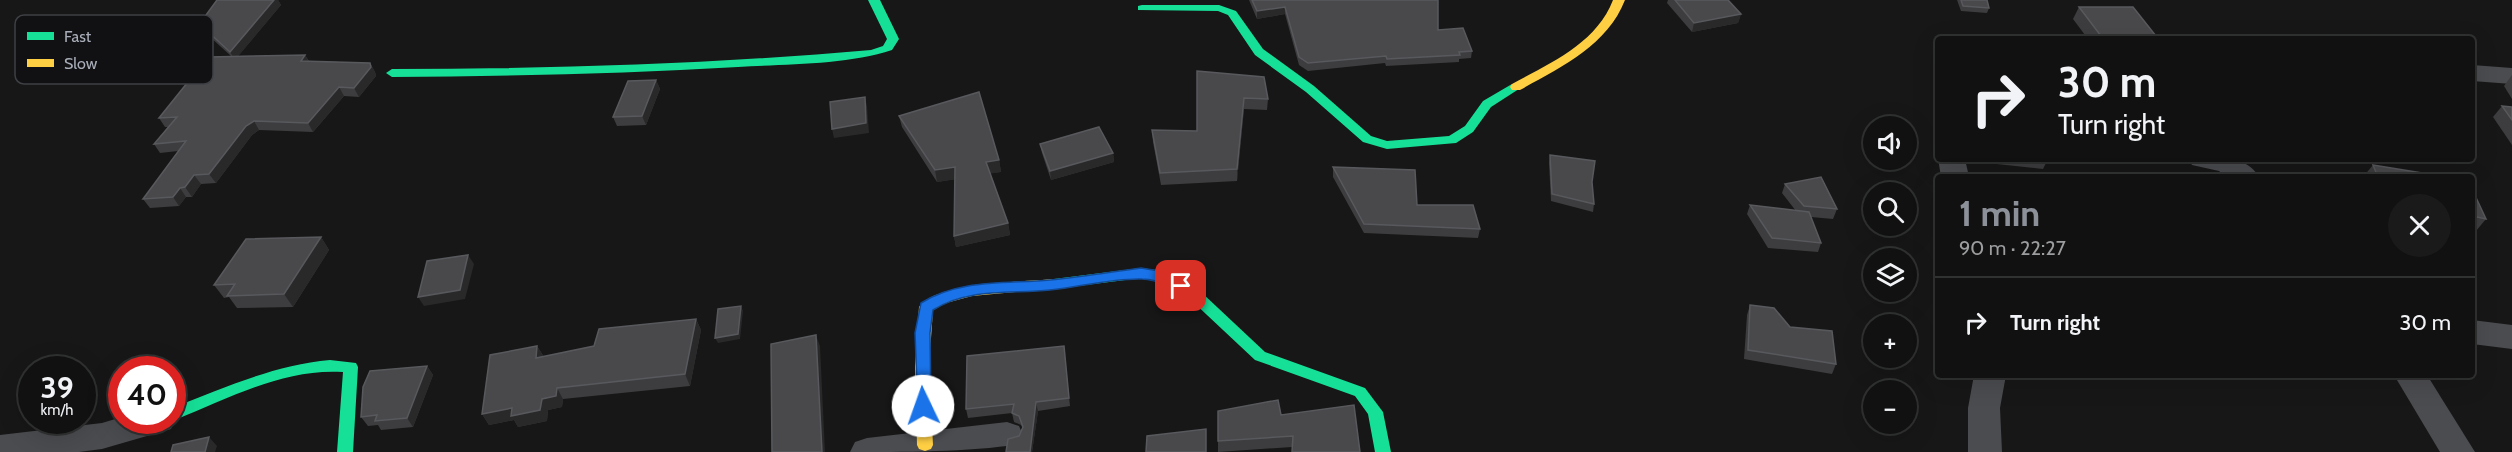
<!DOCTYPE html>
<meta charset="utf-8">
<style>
:root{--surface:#111;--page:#1a1a1a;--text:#f1f3f6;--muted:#9c9d9f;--line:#303131;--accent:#8c9099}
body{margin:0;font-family:Cabin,sans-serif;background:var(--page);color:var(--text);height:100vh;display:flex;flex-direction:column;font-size:22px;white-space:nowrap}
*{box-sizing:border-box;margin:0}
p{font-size:20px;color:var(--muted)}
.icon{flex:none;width:33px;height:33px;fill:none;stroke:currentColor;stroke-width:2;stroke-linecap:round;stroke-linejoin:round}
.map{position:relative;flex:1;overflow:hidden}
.sheet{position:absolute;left:1935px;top:174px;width:540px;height:204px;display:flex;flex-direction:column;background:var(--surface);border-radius:6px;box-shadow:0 6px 24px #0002,0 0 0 2px var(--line)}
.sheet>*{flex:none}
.guide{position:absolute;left:1935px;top:36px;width:540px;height:126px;border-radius:6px;box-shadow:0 6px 24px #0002,0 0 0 2px var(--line);background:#111;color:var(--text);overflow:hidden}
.fabs{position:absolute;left:1863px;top:116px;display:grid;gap:12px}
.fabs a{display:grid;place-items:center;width:54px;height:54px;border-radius:50%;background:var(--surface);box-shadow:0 6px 24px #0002,0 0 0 2px var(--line);font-size:30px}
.speed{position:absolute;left:18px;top:356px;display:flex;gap:12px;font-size:30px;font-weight:700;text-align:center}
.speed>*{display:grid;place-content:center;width:78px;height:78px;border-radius:50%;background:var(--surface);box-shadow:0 6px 24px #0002,0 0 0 2px var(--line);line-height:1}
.speed small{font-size:15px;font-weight:400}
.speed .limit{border:9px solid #d22;background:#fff;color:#111}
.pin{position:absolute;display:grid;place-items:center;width:51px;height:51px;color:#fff;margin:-26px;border-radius:12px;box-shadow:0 3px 9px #0006}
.me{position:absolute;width:66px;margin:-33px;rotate:357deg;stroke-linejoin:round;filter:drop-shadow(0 0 4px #0008)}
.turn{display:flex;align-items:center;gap:21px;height:126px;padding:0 24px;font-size:27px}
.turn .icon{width:78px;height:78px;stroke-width:2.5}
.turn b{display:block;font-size:42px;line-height:51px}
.round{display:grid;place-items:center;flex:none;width:63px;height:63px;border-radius:32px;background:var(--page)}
.headline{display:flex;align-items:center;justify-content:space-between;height:102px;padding:0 24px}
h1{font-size:36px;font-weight:800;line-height:45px;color:var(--accent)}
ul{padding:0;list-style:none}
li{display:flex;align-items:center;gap:18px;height:90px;padding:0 24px;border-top:2px solid var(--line)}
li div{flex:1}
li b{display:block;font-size:22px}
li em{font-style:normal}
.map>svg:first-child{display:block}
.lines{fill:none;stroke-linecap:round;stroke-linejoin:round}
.street{fill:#4b4c50;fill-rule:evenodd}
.fast{fill:#16e098;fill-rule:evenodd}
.slow{fill:#ffcf43;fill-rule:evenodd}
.wall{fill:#3d3d3f}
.shaded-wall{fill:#29292a}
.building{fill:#49494c;stroke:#58595d;stroke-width:1.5}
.route{fill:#1a73e8;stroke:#114b97;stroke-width:1.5}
.key{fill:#111113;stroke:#3e4045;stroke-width:1.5}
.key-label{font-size:16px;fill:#a8adb8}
</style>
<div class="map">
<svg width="2512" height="452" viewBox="0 0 2512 452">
<rect width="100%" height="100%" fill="#171717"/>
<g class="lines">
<g class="street">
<path d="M2472 65 2512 68V84L2472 81Z"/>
<path d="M1938 158 1965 159 1969 177H1941Z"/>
<path d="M2188 159C2214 159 2244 152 2259 177H2226L2219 171 2192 165Z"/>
<path d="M2472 320 2512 325V349L2472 344Z"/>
<path d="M1974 375H2006L2000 408 2002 452H1968V408Z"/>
<path d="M2394 375H2427L2475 452H2440Z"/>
<path d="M172 415 175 420 171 429 102 449 79 452H0V435L102 423 122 417V420H172Z"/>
<path d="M1007 422 1019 426 1023 435 1019 444C972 452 900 452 850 452L855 442 867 438Z"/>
</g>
<g class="fast">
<path d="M868 0H880L899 39 892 50C847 65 786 64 738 67 623 74 508 76 392 77L386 73 392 69C552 69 711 64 871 50L883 46 887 39Z"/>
<path d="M1142 5H1219L1236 11 1263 49 1314 86 1371 136 1387 141 1449 136 1465 126 1483 101 1512 84H1520L1522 87 1491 107 1473 132 1456 143 1387 149 1363 142 1306 92 1255 55 1228 15 1218 11 1138 10V6Z"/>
<path d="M1141 268 1171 272 1201 292 1265 352 1365 388 1383 412 1391 452H1375L1368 414 1355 396 1255 360 1191 300 1163 281 1141 278 1054 289 1049 288 1047 284 1049 280 1054 279Z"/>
<path d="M330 360 356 363 358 367 353 452H337L343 372C285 368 230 398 177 419L169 420H172V408C224 388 274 365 330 360Z"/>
</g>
<g class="slow">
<path d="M1613 0H1625C1607 46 1561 67 1520 90H1512L1510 87 1512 84C1550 63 1596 44 1613 0Z"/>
<path d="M1054 279 1059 280 1061 284 1059 288 972 296 946 303 933 310 929 366 933 445 931 449 925 451 919 449 917 445 915 366 919 307C935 282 1025 282 1054 279Z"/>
</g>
</g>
<g class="wall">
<path d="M217 0H278L281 5 238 56 305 55 309 61 370 63 375 72 376 76 359 97 344 96 313 132 259 130 252 135 216 183 201 184 192 197H186L179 206 150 208 143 199 178 151 160 153 154 144 168 127H165L159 118 231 56 210 37 205 29Z"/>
<path d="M1249 0H1438V30L1472 51 1471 58 1459 59V62L1386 66 1385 63 1308 71 1299 65 1285 14 1257 19Z"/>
<path d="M1668 0H1728L1741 14 1738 23 1692 32 1667 3Z"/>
<path d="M1957 0H1987L1989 8 1987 13 1961 11Z"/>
<path d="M2079 7 2156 36 2154 39H2088L2073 19Z"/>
<path d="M1197 71 1268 99 1267 110 1244 109 1237 181 1161 185 1153 142 1152 130 1197 131Z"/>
<path d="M2512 75V99L2504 86Z"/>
<path d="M656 80 660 89 646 125 617 126 613 117Z"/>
<path d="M2502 106 2512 107V145L2493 117Z"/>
<path d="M899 116 999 160 1001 172 990 173 1008 223 1010 235 956 247 954 236 955 179 937 182 902 127Z"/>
<path d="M1040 144 1113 153 1114 162 1051 180 1042 153Z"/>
<path d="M1550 155 1592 182 1594 204 1593 212 1551 201 1549 163Z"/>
<path d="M1977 159H2048L2043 169 1978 162Z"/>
<path d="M2373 165 2447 177H2363Z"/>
<path d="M1333 167 1417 205 1480 229 1478 238 1364 233 1333 177Z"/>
<path d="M1785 184 1837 209 1833 219 1811 217 1821 243 1818 252 1768 248 1747 214 1750 205 1796 211 1782 193Z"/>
<path d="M2472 189 2486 219 2476 231H2472Z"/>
<path d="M321 237 329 250 293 307 237 308 229 297 224 298 214 285Z"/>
<path d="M1750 305 1836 364 1832 374 1744 359 1747 315Z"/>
<path d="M696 319 701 330 690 386 563 399 562 407 548 410 547 421 518 427 514 420 489 425 482 414 537 346 544 357 594 346Z"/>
<path d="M1064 346 1070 406 1038 411 1032 452H1006L1019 436 1023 429 1021 425 1014 422 1012 413 968 418 966 409Z"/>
<path d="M427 366 433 375 413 427 381 430 378 425 368 426 361 417Z"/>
<path d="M1354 405 1292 447 1218 452V411L1281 415Z"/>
</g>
<g class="shaded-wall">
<path d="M274 0H278L281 5 235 60 230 52Z"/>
<path d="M1285 7V14L1257 19V11Z"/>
<path d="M1741 14 1738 23 1692 32 1694 23Z"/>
<path d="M305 55 310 64 301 61Z"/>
<path d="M370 63 375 72 376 76 359 97 354 88Z"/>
<path d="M656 80 660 89 646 125 642 116Z"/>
<path d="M339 87 344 96 313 132 308 123Z"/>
<path d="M865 97 867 106 869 133 834 138 832 129Z"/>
<path d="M1244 98V109L1237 181V169Z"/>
<path d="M254 121 259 130 252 135 216 183 209 174 246 126Z"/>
<path d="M1113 153 1114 162 1051 180 1050 171Z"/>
<path d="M999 160 1001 172 988 174 986 162Z"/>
<path d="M955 167 958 179 937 182 935 170Z"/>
<path d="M194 175 201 184 192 197 185 187Z"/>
<path d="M180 188 186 197 179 206 173 197Z"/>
<path d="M1008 223 1010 235 956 247 954 236Z"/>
<path d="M321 237 329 250 293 307 284 294Z"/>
<path d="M468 255 474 264 465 299 424 306 418 297Z"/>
<path d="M741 306 743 311 740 339 718 343 715 338Z"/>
<path d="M696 319 701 330 690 386 685 374Z"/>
<path d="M816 335 820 346 825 452H822Z"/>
<path d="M537 346 544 357 536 358Z"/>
<path d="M427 366 433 375 413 427 407 418Z"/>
<path d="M557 388 563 399 562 407 548 410 547 421 518 427 514 420 489 425 482 414 542 399Z"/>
<path d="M1036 402 1038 411 1032 452H1030Z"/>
<path d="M209 437 217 446 215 452H205Z"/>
</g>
<g class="building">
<path d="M217 0H274L230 52 205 29 206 15Z"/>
<path d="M1252 0H1438V30L1463 28 1472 51 1459 52 1460 55 1387 59 1386 56 1308 63 1299 57 1285 7 1257 11Z"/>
<path d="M1675 0H1728L1741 14 1694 23Z"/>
<path d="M1961 0H1987L1989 8 1963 6Z"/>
<path d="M2079 7H2133L2156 36H2101Z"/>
<path d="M305 55 301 61 370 63 371 67 354 88 339 87 308 123 254 121 246 126 209 174 194 175 185 187 180 188 173 197 143 199 186 141 154 144 177 117 159 118 208 57Z"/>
<path d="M1197 71 1264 77 1268 99 1244 98 1237 169 1160 173 1152 130 1197 131Z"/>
<path d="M656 80 642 116 613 117 628 81Z"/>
<path d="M979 92 999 160 986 162 1008 223 954 236 955 167 935 170 899 116Z"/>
<path d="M865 97 866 123 832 129 830 102Z"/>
<path d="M2502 106 2512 107V120Z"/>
<path d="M1099 127 1113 153 1050 171 1040 144Z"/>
<path d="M1550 155 1595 161 1592 182 1594 204 1552 194Z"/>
<path d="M2373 165 2447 177H2378Z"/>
<path d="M1333 167 1415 170 1417 205H1473L1480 229 1364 224Z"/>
<path d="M1821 177 1837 209 1804 206 1785 184Z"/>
<path d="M2472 189 2486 219 2472 216Z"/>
<path d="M1750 205 1809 212 1821 243 1772 238Z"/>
<path d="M321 237 284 294 227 296 235 284 214 285 246 239Z"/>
<path d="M468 255 460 290 418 297 427 261Z"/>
<path d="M1750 305 1774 308 1790 327 1832 331 1836 364 1748 350Z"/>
<path d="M741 306 738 334 715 338 718 309Z"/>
<path d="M696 319 685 374 557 388 556 396 542 399 540 410 511 416 512 408 482 414 490 355 537 346 536 358 594 346 599 329Z"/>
<path d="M816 335 822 452H772L771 344Z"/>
<path d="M1064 346 1069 398 1036 402 1030 452H1006L1008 439 1019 436 1023 427 1019 416 1012 413 1014 404 966 409 967 356Z"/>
<path d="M427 366 407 418 375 421 377 415 361 417 363 387 370 371Z"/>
<path d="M1278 400 1281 415 1354 405 1360 452H1292L1293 436 1218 441V411Z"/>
<path d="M1206 429V452H1146L1147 436Z"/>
<path d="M209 437 205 452H171L173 445Z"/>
</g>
<path class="route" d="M1141 268 1171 273 1188 286 1181 291C1167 287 1158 279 1142 279 1112 278 1080 287 1050 290 1010 294 967 288 933 310L930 333 931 406 929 410H918L915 333 921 303C960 279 1005 284 1050 280 1080 277 1111 272 1141 268Z"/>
<rect x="15" y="15" width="198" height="69" rx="9" class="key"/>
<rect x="27" y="32" width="27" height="8" fill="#16e098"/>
<rect x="27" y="59" width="27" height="8" fill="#ffcf43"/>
<g class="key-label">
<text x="64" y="42">Fast</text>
<text x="64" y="69">Slow</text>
</g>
</svg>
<div class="fabs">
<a><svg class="icon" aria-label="sound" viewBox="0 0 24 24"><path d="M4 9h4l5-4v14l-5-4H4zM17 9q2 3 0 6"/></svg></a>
<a><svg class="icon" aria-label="search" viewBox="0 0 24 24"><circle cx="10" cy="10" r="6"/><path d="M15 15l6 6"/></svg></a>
<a><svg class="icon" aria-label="layers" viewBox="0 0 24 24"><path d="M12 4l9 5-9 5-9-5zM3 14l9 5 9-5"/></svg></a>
<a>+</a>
<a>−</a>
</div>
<div class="speed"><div>39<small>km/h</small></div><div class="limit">40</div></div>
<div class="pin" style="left:1181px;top:286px;background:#d93025"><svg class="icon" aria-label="arrive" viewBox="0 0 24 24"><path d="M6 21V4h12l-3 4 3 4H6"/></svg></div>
<svg class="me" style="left:923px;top:406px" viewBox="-20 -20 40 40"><circle r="19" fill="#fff"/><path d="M0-13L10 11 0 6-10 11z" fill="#1a73e8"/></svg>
<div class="guide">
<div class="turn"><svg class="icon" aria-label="right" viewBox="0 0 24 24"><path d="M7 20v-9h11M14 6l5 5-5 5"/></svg><div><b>30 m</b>Turn right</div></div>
</div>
<section class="sheet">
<div class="headline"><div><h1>1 min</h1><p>90 m · 22:27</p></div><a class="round"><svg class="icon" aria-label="close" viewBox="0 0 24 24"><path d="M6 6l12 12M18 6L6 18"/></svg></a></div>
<ul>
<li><svg class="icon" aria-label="right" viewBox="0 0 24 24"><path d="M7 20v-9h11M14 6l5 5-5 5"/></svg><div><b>Turn right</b></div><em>30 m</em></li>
</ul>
</section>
</div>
